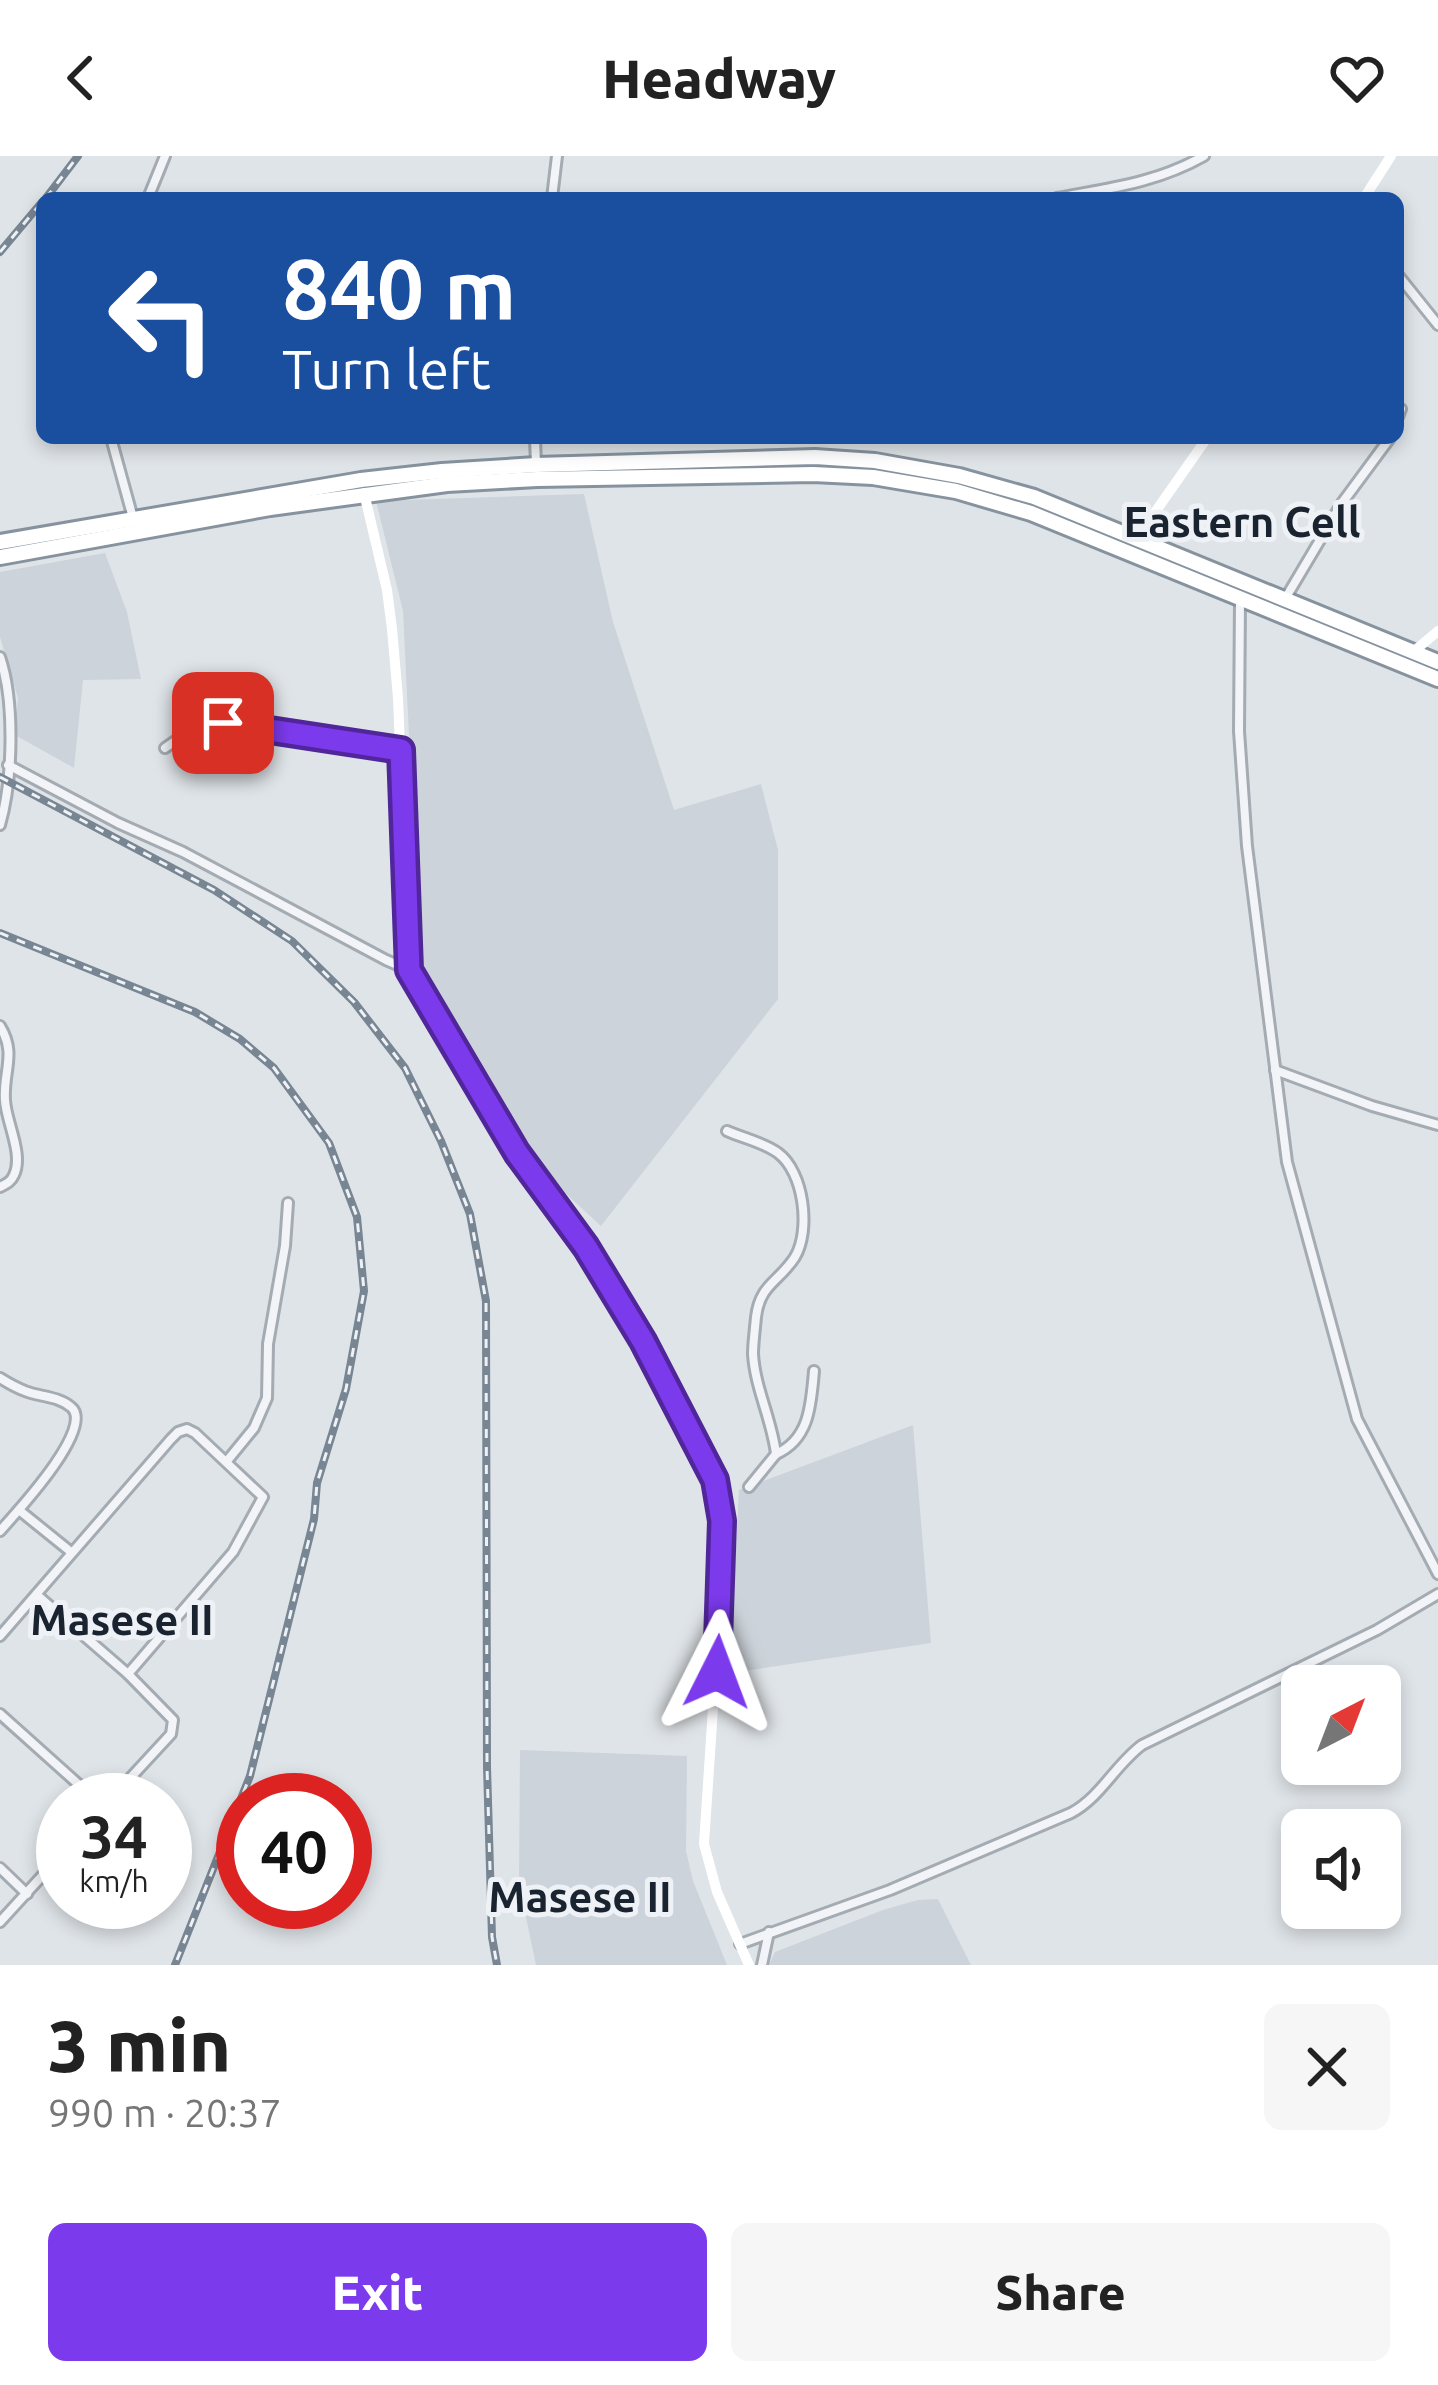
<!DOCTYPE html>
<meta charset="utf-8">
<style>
:root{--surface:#fff;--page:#f6f6f6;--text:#222;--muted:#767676;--accent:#7c3aed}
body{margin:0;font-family:Ubuntu,sans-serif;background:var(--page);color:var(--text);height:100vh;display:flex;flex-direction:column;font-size:45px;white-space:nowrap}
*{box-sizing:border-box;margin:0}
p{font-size:39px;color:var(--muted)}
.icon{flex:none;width:66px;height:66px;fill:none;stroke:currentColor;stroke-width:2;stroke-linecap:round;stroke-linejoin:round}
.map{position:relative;height:1809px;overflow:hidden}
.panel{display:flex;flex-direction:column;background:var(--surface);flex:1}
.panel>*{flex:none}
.banner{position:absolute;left:36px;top:36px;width:1368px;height:252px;border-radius:18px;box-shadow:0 6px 18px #0003;background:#1a4fa0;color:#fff;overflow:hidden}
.needle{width:78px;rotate:42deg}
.buttons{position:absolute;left:1281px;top:1509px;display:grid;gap:24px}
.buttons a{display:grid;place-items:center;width:120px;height:120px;border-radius:18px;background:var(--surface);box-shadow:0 6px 18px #0003;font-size:60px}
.speed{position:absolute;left:36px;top:1617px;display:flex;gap:24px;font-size:60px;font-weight:700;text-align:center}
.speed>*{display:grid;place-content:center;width:156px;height:156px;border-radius:50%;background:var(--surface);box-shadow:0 6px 18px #0003;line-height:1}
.speed small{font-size:30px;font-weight:400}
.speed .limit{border:18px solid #d22;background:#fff;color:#111}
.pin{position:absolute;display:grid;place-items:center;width:102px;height:102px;color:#fff;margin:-51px;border-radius:24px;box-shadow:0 6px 18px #0006}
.me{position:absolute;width:132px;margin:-66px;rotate:3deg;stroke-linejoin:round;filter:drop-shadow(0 0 9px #0008)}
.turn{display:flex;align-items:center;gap:42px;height:252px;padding:0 48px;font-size:54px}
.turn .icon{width:156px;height:156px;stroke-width:2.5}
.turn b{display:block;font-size:84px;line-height:102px}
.round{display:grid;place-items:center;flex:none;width:126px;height:126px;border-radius:18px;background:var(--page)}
.overview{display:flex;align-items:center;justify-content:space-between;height:204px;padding:0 48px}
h1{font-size:72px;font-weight:800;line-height:90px}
.primary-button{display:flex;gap:24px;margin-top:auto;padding:24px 48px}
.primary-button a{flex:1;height:138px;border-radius:18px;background:var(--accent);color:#fff;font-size:48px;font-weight:800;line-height:138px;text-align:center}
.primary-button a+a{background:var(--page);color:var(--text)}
header{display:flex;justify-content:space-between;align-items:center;height:156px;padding:0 48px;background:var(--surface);font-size:54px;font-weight:800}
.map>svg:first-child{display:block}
.built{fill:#cdd3da}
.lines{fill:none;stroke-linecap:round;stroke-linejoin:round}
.street-casing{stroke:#a4abb2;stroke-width:14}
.highway-casing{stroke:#86939f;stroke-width:20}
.street{stroke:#f2f4f7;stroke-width:8}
.secondary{stroke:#fff;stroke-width:10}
.highway{stroke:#fff;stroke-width:14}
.rail-casing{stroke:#788592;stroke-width:8}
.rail{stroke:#eef2f6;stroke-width:3;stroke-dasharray:9;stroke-linecap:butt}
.route-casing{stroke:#51269a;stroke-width:30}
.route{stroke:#7c3aed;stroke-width:21}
.labels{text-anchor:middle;stroke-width:10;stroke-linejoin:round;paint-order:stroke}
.quarter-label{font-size:42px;font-weight:bold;fill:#1a2430;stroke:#eef2f6}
</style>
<header><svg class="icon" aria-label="back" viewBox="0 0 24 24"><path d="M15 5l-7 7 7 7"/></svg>Headway<svg class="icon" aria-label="heart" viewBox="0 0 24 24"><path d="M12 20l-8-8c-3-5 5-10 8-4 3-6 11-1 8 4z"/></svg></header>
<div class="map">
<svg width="1438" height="1809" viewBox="0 0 1438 1809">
<rect width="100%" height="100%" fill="#dfe4e8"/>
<g class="built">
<path d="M584 338 613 466 674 654 761 628 778 694V843L601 1070 538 1012 417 808 412 640 403 455 376 345Z"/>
<path d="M105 397 127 456 141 523 83 524 74 612 15 579 18 542 0 481V416Z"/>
<path d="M913 1269 931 1487 730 1517 739 1334Z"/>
<path d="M520 1594 687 1600 686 1695 693 1725 727 1809H536L519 1728Z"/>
<path d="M938 1743 971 1809H769L775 1796 883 1754 918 1744Z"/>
</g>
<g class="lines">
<defs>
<g id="street">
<path d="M148 42 165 0"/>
<path d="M552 42 557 0"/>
<path d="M1057 42C1110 32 1156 27 1204 0"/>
<path d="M1398 119 1438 169"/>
<path d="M1398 261 1401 253"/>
<path d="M111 282 133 362"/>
<path d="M535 282 536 309"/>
<path d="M1285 443 1342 347 1390 282"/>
<path d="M1240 444 1239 575 1247 690 1287 1006 1357 1263 1438 1418"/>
<path d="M0 501C15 545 13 624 0 669"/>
<path d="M165 592 201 567H223L399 594"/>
<path d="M8 609 118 667 183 696 386 804 409 814"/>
<path d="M0 870C17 898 3 915 5 944 6 966 24 998 14 1019 11 1026 6 1028 0 1031"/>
<path d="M1275 914 1372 950 1438 969"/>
<path d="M727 975C743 982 765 987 778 997 804 1016 811 1074 795 1101 779 1126 760 1128 756 1161 755 1173 753 1187 753 1198 755 1232 772 1264 776 1298L749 1331"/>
<path d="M0 1222C8 1227 17 1232 25 1235 40 1241 58 1240 71 1251 96 1271 17 1356 0 1375"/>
<path d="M776 1298C810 1283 811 1248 814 1215"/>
<path d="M227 1305 254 1272 267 1242 268 1188 285 1090 288 1047"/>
<path d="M19 1354 71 1396"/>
<path d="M37 1439 128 1518 173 1564 171 1578 110 1644"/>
<path d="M0 1480 171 1283 178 1276 187 1273 195 1277 263 1341 233 1396 128 1518"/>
<path d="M0 1558 96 1644"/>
<path d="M0 1712 27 1738"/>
<path d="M0 1766 63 1697"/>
<path d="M740 1788 890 1734 1071 1657C1101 1641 1115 1609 1142 1589L1377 1474 1438 1438"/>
<path d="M762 1809 769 1776"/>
</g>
<g id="highway">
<path d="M0 386 361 324 442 315 536 309 815 301 875 305 959 320 1034 341 1438 506"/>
<path d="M0 401 270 352 447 328 537 323 813 318 873 321 956 335 1031 357 1438 523"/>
</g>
</defs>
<use href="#street" class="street-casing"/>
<use href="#highway" class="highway-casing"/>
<use href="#street" class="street"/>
<g class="secondary">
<path d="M1364 42 1391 0"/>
<path d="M364 337 387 434 392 473 398 542 409 814 516 997 586 1091 642 1185 707 1307 719 1340 722 1365 721 1432 704 1688 717 1736 749 1809"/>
<path d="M1137 382 1207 282"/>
<path d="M1413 496 1438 475"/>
</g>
<use href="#highway" class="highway"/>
<defs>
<g id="rail">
<path d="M46 42 78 0"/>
<path d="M0 96 42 46"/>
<path d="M0 621 214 734 292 785 354 846 405 912 441 985 470 1058 486 1145 487 1611 492 1781 497 1809"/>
<path d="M0 777 195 856 240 883 274 912 329 987 357 1061 364 1135 346 1233 317 1327 314 1363 250 1620 175 1809"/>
</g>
</defs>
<use href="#rail" class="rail-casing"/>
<use href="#rail" class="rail"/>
</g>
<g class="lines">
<defs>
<path id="route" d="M223 567 401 594 409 814 517 997 586 1091 643 1185 715 1324 722 1365 717 1516"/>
</defs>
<use href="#route" class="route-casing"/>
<use href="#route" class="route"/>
</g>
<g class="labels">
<g class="quarter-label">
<text x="1242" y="381">Eastern Cell</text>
<text x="122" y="1479">Masese II</text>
<text x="580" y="1756">Masese II</text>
</g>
</g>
</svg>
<div class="buttons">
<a><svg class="needle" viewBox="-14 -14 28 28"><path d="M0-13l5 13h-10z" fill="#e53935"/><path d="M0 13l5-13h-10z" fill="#767676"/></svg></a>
<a><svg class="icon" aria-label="sound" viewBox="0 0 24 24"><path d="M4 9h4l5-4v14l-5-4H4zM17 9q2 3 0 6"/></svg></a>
</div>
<div class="speed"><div>34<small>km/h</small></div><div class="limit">40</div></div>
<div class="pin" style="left:223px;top:567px;background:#d93025"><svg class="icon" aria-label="arrive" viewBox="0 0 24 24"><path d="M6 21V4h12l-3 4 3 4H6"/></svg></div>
<svg class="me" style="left:717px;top:1516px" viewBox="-20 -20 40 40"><path d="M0-17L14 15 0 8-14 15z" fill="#7c3aed" stroke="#fff" stroke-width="4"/></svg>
<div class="banner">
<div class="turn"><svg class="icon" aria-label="left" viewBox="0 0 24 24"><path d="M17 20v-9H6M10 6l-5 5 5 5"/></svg><div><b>840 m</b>Turn left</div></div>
</div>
</div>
<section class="panel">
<div class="overview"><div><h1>3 min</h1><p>990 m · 20:37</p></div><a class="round"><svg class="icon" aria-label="close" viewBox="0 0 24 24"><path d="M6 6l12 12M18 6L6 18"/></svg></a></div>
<div class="primary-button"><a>Exit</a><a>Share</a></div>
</section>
